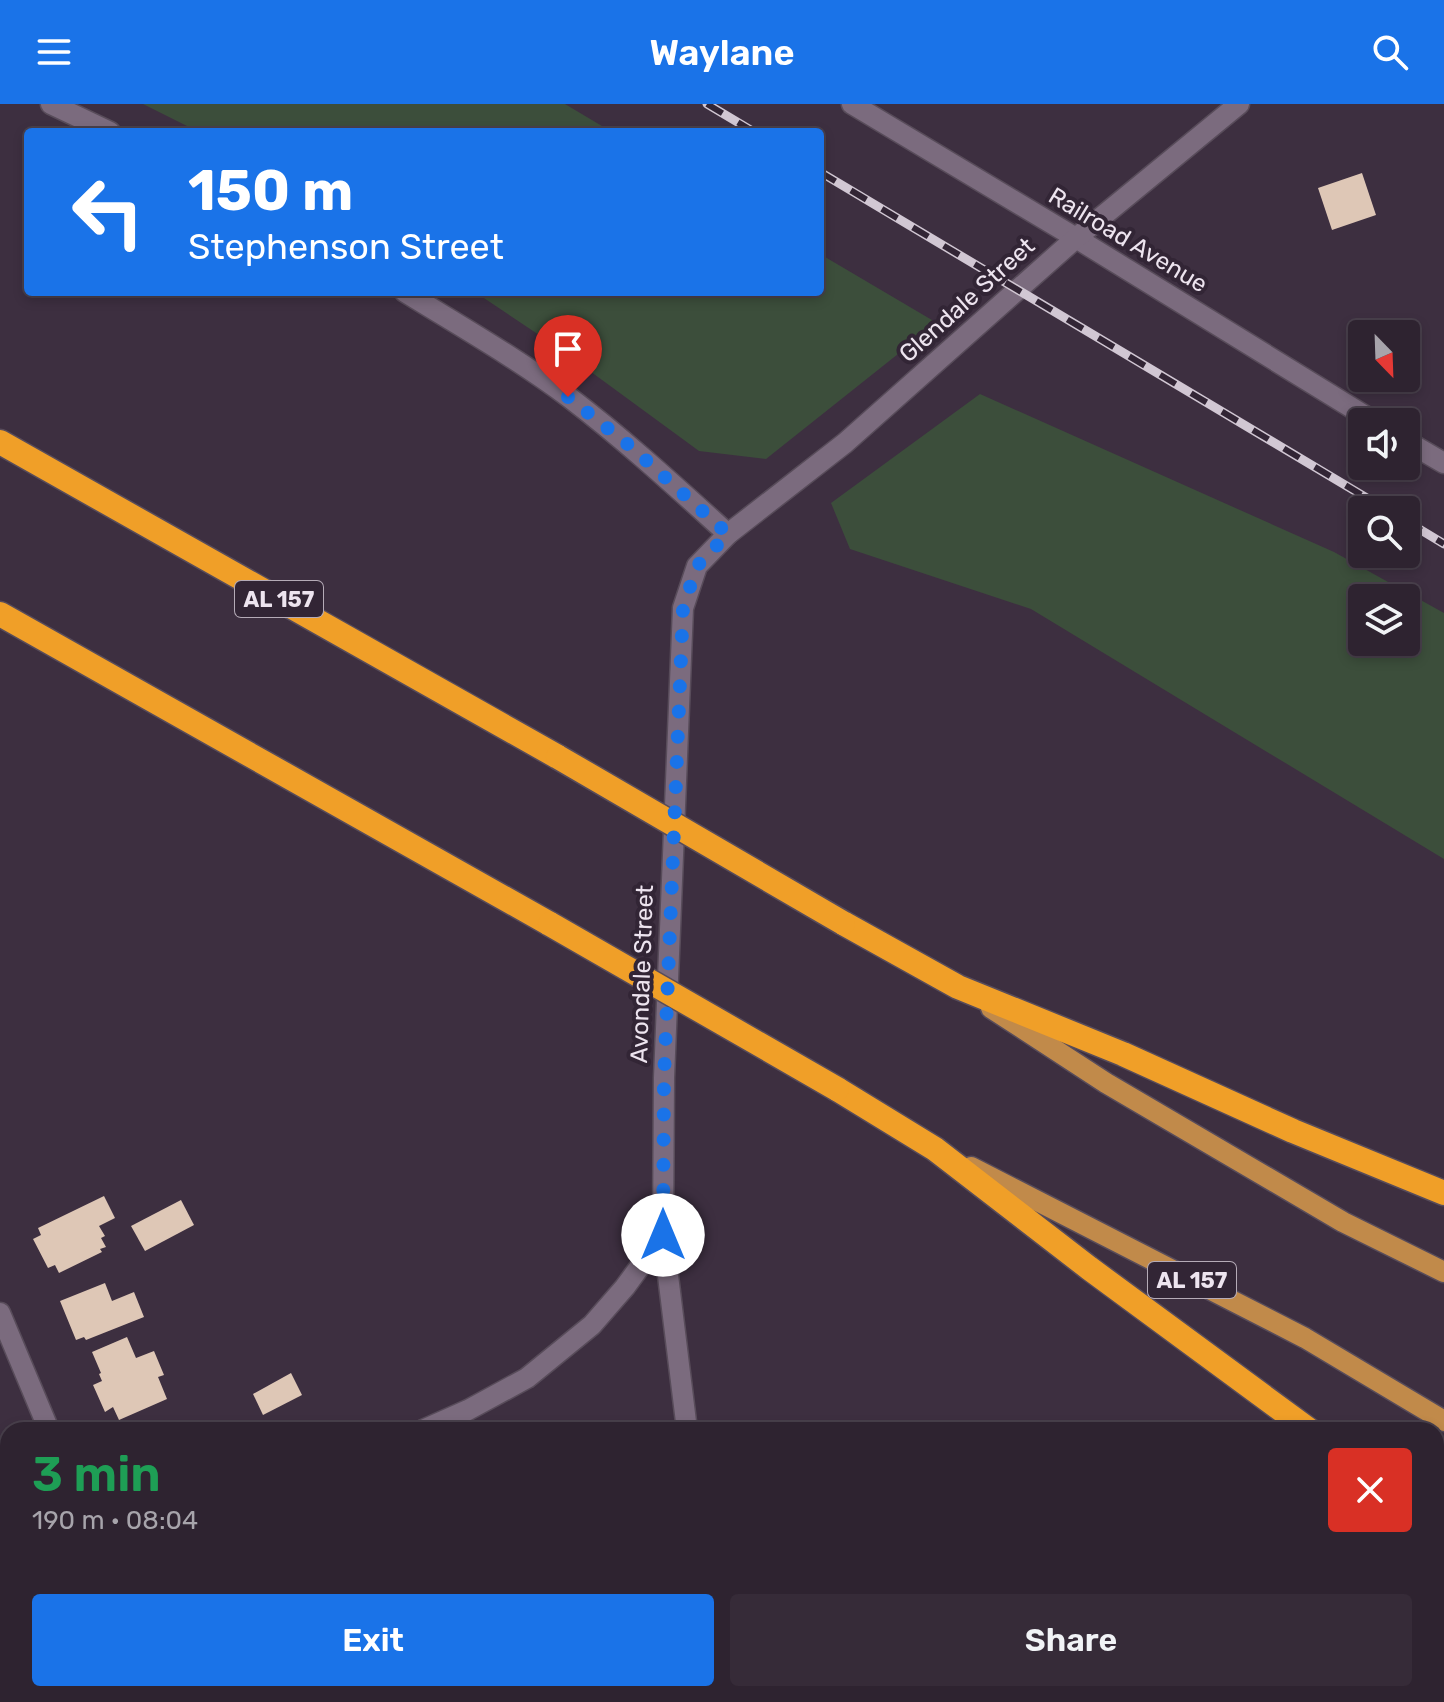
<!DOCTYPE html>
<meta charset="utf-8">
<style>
:root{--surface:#2e2330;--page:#362b38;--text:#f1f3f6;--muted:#a7a4ab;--line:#49404c;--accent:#1a73e8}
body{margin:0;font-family:Rubik,sans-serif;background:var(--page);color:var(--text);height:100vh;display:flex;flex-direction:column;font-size:30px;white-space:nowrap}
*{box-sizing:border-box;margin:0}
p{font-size:26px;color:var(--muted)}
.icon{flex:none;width:44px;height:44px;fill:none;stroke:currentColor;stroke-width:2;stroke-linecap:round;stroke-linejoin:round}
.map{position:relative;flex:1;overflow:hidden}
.panel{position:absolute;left:0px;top:1318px;width:1444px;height:280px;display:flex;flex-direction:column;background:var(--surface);border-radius:24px 24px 0 0;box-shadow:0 4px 12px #0003,0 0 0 2px var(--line)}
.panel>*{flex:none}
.banner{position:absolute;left:24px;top:24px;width:800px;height:168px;border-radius:8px;box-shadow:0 4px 12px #0003,0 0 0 2px var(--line);background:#1a73e8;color:#fff;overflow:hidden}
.needle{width:52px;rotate:157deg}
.fabs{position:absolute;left:1348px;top:216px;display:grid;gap:16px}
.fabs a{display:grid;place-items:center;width:72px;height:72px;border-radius:8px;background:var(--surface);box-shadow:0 4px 12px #0003,0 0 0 2px var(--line);font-size:40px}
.pin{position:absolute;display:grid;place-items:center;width:68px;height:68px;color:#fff;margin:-82px -34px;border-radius:50% 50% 50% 0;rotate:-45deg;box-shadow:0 0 8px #0007}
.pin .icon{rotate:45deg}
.me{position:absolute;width:88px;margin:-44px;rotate:0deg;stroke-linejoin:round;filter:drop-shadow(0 0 6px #0008)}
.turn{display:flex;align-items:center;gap:28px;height:168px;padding:0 32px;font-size:36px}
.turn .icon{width:104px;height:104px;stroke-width:2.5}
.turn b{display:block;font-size:56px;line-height:68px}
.round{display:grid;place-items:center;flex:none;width:84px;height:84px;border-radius:8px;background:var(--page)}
.headline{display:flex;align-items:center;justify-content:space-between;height:136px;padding:0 32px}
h1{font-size:48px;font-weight:600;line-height:60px;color:#1e9e55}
.action{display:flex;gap:16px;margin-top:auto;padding:16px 32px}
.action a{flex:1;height:92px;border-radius:8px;background:var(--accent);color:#fff;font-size:32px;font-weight:600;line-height:92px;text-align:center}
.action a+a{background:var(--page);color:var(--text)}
header{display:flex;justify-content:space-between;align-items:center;height:104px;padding:0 32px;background:var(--accent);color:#fff;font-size:36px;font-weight:600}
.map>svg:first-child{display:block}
.green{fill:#3c4e3b;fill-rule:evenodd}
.building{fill:#dec7b6}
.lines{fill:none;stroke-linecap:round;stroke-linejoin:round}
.minor-casing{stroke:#584c5a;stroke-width:23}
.major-casing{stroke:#584c5a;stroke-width:23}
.highway-casing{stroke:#584c5a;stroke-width:27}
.minor{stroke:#7b6b7e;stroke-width:20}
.major{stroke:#c18a4a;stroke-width:20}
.highway{stroke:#f09f28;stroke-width:24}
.rail-casing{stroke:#d1c7d3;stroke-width:9}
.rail{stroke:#322535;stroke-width:6;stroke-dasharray:18;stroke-linecap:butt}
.highway-bridge-casing{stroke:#584c5a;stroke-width:27;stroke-linecap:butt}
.highway-bridge{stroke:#f09f28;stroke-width:24}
.route{stroke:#1a73e8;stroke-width:14;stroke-dasharray:0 25.2}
.labels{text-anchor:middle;stroke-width:8;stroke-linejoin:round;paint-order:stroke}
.shield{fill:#322535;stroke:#b5abb7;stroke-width:2}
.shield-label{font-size:22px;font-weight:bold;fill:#ede4ef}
.street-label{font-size:24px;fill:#ede4ef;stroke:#322535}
</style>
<header><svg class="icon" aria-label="menu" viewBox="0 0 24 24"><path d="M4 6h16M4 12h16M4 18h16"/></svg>Waylane<svg class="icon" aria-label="search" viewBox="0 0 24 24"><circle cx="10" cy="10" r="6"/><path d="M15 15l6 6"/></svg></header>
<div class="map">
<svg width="1444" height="1598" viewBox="0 0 1444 1598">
<rect width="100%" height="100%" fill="#3d2f40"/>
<g class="green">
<path d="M143 0H565L612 28H199Z"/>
<path d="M820 150 937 219 766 355 699 347 557 243 475 188H820Z"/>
<path d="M980 290 1334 448 1444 509V755L1031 505 850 445 831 399ZM1362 494H1406V538H1362Z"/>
</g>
<g class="building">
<path d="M1362 69 1376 111 1332 126 1318 84Z"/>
<path d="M104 1092 115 1114 99 1122 105 1132 101 1134 106 1143 100 1145 102 1148 59 1169 55 1161 48 1164 33 1135 41 1131 38 1124Z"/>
<path d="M181 1096 194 1121 145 1147 131 1122Z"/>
<path d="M105 1179 112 1197 134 1188 144 1213 86 1236 84 1233 76 1236 60 1197Z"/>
<path d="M127 1233 136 1254 154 1247 164 1271 158 1273 167 1295 119 1316 113 1303 105 1308 93 1281 102 1277 99 1270 101 1269 92 1248Z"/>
<path d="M291 1269 302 1291 263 1311 253 1290Z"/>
<path d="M6 1380 8 1384V1434L0 1438V1383Z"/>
</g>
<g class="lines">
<defs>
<g id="minor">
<path d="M51 0 110 28"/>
<path d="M852 0 1076 134 1375 318"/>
<path d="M405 188C460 222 518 255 570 294 625 336 676 383 728 430"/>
<path d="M1406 337 1444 359"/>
<path d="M0 1209 49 1326"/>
<path d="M423 1326 468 1306 527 1274 592 1221 625 1183 663 1131"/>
<path d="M687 1326 663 1131 664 974 683 504 697 462 728 430 845 339 1076 134 1239 0"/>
<path d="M0 1500 8 1496"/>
<path d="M371 1590 374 1598"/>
<path d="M716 1590 717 1598"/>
<path d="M945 1590 955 1598"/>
<path d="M739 1598 772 1590"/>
</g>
<g id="major">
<path d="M991 904 1106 979 1343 1118 1444 1168"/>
<path d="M971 1063 1305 1234 1444 1317"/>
</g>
<g id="highway">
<path d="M0 338 558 653"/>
<path d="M0 510 550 820"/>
<path d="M843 819 958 883 1123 950 1293 1027 1444 1089"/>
<path d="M837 985 935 1045 1089 1164 1309 1326"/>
<path d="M1436 1419 1444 1425"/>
</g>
</defs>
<use href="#minor" class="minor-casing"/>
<use href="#major" class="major-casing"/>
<use href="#highway" class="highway-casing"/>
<use href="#minor" class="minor"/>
<use href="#major" class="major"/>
<use href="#highway" class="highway"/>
<defs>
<g id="rail">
<path d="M707 0 754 28"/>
<path d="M820 68 1387 406"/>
<path d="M1406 417 1444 440"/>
</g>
</defs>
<use href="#rail" class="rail-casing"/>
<use href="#rail" class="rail"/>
<defs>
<g id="highway-bridge">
<path d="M558 653 843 819"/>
<path d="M550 820 837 985"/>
</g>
</defs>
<use href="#highway-bridge" class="highway-bridge-casing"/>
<use href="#highway-bridge" class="highway-bridge"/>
</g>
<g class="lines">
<path class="route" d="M568 293 630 342 728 430 697 462 683 504 664 974 663 1131"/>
</g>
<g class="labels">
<g class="shield">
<rect x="235" y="477" width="88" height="36" rx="6"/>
<rect x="1148" y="1158" width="88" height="36" rx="6"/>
</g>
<g class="shield-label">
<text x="279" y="503">AL 157</text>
<text x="1192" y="1184">AL 157</text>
</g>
<g class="street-label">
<text transform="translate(1128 136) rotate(31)" y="8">Railroad Avenue</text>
<text transform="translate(967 196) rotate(-42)" y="8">Glendale Street</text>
<text transform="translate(642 870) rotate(-88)" y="8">Avondale Street</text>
</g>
</g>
</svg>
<div class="fabs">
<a><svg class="needle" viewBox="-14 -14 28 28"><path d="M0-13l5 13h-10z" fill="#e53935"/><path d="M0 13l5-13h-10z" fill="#a7a4ab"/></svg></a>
<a><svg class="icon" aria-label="sound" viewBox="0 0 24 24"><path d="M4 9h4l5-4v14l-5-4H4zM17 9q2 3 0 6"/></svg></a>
<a><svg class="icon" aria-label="search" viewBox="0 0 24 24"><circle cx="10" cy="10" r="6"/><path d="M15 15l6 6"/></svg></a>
<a><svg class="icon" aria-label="layers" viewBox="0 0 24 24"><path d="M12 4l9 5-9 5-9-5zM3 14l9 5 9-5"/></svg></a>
</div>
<div class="pin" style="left:568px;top:293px;background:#d93025"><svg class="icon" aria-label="arrive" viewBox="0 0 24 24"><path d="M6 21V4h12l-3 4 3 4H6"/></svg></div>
<svg class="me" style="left:663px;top:1131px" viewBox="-20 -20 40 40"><circle r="19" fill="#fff"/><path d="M0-13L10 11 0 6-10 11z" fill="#1a73e8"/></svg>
<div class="banner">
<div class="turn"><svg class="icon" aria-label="left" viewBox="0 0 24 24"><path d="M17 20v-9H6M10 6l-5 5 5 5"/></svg><div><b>150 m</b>Stephenson Street</div></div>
</div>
<section class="panel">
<div class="headline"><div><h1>3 min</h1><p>190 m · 08:04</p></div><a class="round" style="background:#d93025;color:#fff"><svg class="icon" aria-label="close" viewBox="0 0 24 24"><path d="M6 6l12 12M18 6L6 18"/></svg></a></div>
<div class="action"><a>Exit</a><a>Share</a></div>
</section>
</div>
